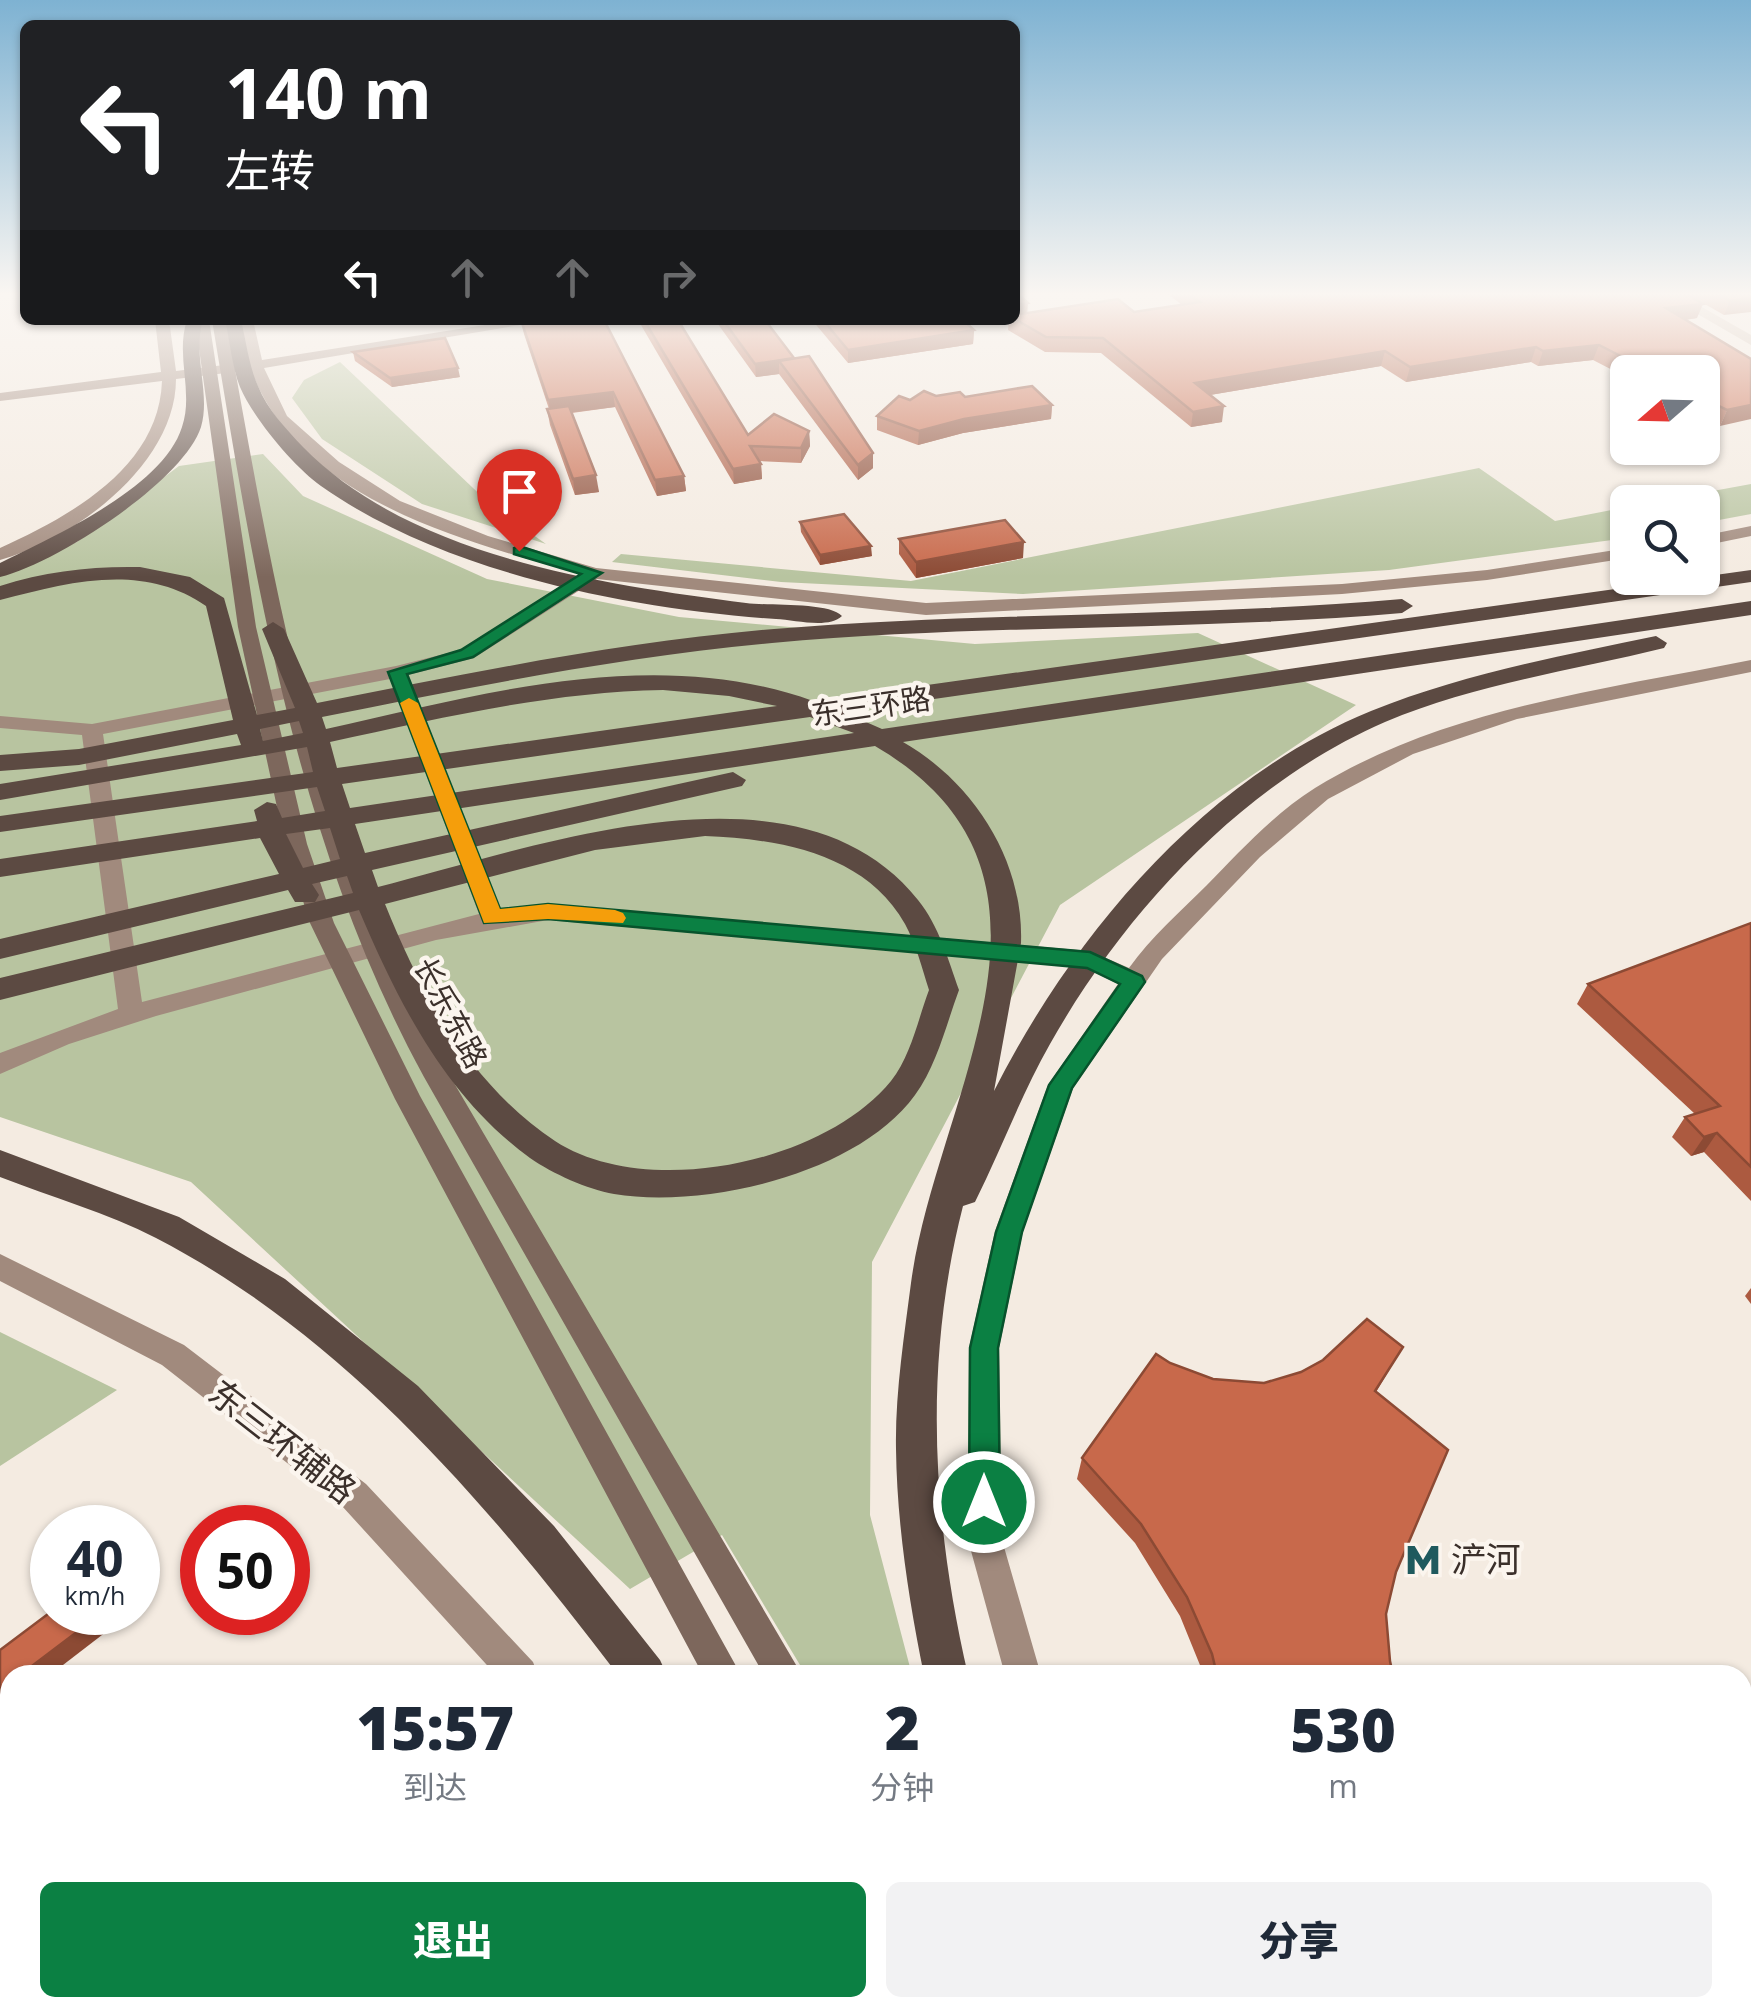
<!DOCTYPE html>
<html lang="zh">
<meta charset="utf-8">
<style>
:root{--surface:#fff;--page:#f2f2f3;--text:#1f2937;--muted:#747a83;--accent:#0b8043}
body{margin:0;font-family:"Open Sans","Noto Sans SC",sans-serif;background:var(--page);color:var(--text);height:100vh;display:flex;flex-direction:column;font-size:38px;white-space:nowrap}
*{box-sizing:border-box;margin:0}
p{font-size:32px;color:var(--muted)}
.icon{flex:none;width:55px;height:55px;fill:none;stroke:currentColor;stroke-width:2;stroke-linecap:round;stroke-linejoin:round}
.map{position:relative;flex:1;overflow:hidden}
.sheet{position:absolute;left:0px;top:1665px;width:1752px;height:352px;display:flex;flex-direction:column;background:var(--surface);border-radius:30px 30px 0 0;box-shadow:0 2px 8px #0004}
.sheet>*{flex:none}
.banner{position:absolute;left:20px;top:20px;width:1000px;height:305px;border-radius:15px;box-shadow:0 2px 8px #0004;background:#202124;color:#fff;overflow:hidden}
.needle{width:65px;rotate:250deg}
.fabs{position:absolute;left:1610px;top:355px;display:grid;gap:20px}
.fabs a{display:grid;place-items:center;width:110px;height:110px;border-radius:15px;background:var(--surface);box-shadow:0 2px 8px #0004;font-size:50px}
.speed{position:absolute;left:30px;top:1505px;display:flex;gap:20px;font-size:50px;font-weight:700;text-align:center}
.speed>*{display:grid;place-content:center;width:130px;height:130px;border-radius:50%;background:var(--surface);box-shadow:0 2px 8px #0004;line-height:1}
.speed small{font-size:25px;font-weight:400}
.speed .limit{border:15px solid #d22;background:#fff;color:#111}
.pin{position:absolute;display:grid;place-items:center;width:85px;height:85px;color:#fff;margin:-102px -42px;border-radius:50% 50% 50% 0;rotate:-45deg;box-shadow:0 0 10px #0007}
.pin .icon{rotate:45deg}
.me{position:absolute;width:110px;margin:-55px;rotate:0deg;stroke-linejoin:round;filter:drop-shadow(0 0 8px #0008)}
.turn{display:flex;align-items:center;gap:35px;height:210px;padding:0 40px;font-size:45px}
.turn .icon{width:130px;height:130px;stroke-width:2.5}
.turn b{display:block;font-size:70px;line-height:85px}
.lanes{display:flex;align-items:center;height:95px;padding:0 40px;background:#0003;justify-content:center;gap:50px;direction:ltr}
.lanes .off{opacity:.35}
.eta{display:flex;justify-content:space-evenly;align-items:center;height:170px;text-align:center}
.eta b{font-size:60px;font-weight:800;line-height:70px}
.cta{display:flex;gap:20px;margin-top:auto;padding:20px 40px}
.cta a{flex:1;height:115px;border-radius:15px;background:var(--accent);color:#fff;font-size:40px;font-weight:800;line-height:115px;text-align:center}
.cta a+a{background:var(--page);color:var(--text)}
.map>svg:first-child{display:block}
.green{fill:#b8c4a0}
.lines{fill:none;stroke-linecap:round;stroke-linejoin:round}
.street{fill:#cdbbac;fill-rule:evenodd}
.secondary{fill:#a18a7d;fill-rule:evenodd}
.primary{fill:#7d675c;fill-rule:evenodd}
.highway{fill:#5c4a42;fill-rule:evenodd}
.wall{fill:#ac5a40}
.shaded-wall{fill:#8c4a34}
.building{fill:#c8694b;stroke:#8c4a34;stroke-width:2.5}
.route{fill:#0b8043;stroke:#07532c;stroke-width:2.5}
.slow{fill:#f59e0b}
.labels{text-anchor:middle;stroke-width:9;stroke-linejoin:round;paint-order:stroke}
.street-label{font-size:30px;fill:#3b302b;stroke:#fbf5ee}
.near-street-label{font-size:35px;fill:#3b302b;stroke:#fbf5ee}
.near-poi-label{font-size:35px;fill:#3b302b;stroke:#fbf5ee;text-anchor:start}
</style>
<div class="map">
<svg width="1751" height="2016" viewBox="0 0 1751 2016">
<rect width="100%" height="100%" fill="#f4ebe1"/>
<g class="green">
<path d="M340 362 491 505 546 544 422 504 322 439 292 398 304 380Z"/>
<path d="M263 454 303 496 487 579 679 617 975 644 1198 633 1356 705 1060 905 872 1262 870 1515 912 1675H806L722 1535 630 1589 191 1182 0 1117V575L77 542 179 466Z"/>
<path d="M1479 468 1555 521 1627 507V538L1389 570 1023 594 781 582 612 562 621 554 911 581Z"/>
<path d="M1751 484V514L1703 523 1702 502H1653Z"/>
<path d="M0 1332 117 1390 0 1466Z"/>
</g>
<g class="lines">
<path class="street" d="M1663 294H1679L1751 335V345Z"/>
<g class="secondary">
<path d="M155 320H169L176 371 248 362 239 320H253L262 360 517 320H550L264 368 287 416 339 462 400 501 488 536 596 568 926 603 1342 584 1487 570 1628 548V558L1487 580 1342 594 926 615 597 579 474 658 408 675 501 910 548 904 1090 951 1129 968C1151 937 1180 912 1207 885 1239 852 1275 813 1315 788 1445 708 1603 690 1751 660V672L1517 719 1413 754 1328 799 1260 857 1162 959 1073 1088 1023 1231 999 1348 1002 1540 1041 1675H1005L968 1540 969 1348 995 1231 1048 1085 1118 984 1086 968 548 920 436 940 156 1016 69 1044 0 1074V1053L118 1009 82 735 0 728V716L92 724 396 666 460 650 580 574C459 539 300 500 251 370L176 379C176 464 75 539 0 560V548C70 516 159 468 162 381L0 401V393L161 372ZM390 679 479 914 142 1002 103 734Z"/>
<path d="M1751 526V536L1702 546V536Z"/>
<path d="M0 1254 184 1345 366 1484 533 1662 538 1675H496L342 1506 162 1365 0 1281Z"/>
<path d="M710 2008H753L757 2016H713Z"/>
<path d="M1123 2008H1165L1169 2016H1126Z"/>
</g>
<g class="primary">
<path d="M195 320H209L256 627 307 844 334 923 420 1096 741 1675H703L395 1099 310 923 285 844 238 627Z"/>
<path d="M212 320H226C261 511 292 705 361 887 385 949 414 1007 444 1066L802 1675H764L424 1077C296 843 255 580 212 320Z"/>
<path d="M863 2008H928L932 2016H866Z"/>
<path d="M956 2008H999L1003 2016H959Z"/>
<path d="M1025 2008H1067L1070 2016H1028Z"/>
</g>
<g class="highway">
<path d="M187 320H203C192 356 211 393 201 427 183 482 55 564 0 577V563C54 536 163 488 182 427 194 392 175 356 187 320Z"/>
<path d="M225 320H241C246 341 249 366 258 386 267 409 286 429 303 447 411 557 600 584 746 603 768 606 829 602 842 616 829 629 795 620 776 619 629 609 444 573 321 486 294 467 253 418 240 387 232 367 230 341 225 320Z"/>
<path d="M140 567 190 577 224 598 257 715 295 708 262 629 273 622 284 629 317 703C469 673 620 642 774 629 983 612 1193 617 1402 599L1413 606 1402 613C1192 631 981 624 772 643 620 657 471 687 322 717L326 729C483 694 654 644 813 701L1751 570V582L843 712 882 729 1751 601V615L903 742C973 782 1024 860 1021 943L994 1091C1073 935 1204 779 1371 711 1462 674 1560 656 1656 636L1667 643 1664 648C1571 671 1474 684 1385 722 1244 783 1125 911 1050 1044 1021 1095 1001 1150 975 1202L963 1206C923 1363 932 1518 968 1675H924C909 1601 897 1525 896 1449 895 1395 904 1337 911 1283 936 1096 1097 876 875 746L355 824 365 853 733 772 746 780 742 786 372 870 378 887C531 849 797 748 918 900 939 926 948 959 959 990 946 1025 937 1065 915 1095 858 1174 705 1209 614 1194 587 1189 553 1174 530 1158 446 1097 399 1004 359 910L0 1000V978L353 893 347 876 312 884 319 895 315 902H295L288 890 0 959V939L279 874 260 838 0 877V859L257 821 254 810 267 802 276 804 282 818 325 811 317 787 0 832V816L313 772 307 747 0 800V784L241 745 237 734 79 765 0 771V755L79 749 233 720 206 606C143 562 69 582 0 600V586C46 571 92 566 140 567ZM663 690 729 696 777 706 337 768 330 742C441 718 549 692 663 690ZM810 717 854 733 350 808 342 784ZM299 721 303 733 263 741 260 729ZM330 828 340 859 303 868 286 834ZM705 836C778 839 865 853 905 924 916 944 922 968 929 990 918 1019 911 1056 891 1081 823 1164 646 1200 555 1141 472 1086 421 994 385 904L595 850Z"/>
<path d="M0 1150 179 1217 285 1279 418 1386 554 1526 660 1660 667 1675H618C490 1507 347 1337 156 1238 108 1213 51 1197 0 1177Z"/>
</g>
</g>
<g class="wall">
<path d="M1015 294 1027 313 1134 312 1182 305 1168 294H1687L1697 318 1686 320 1751 359 1720 426 1702 417V372H1628V378L1593 360 1538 366 1531 362 1406 382 1381 366 1210 395 1222 422 1191 427 1101 353 1045 352 1008 330 1009 320H1015Z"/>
<path d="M1687 294H1751L1724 315Z"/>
<path d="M521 320H604L684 476 686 491 657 496 615 407 572 413 599 492 575 495 550 425 547 409H549L524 334Z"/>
<path d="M638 320H678L748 435 809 431 810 446 801 463 759 461 761 464 762 479 734 484Z"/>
<path d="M715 320H765L873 468 858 480 779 374 756 377Z"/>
<path d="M812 320H1001L968 325 974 330 973 344 848 363Z"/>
<path d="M353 352 460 377 392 387 355 361Z"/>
<path d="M936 396 1052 405 1051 419 963 433 918 445 877 430V416L910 400Z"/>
<path d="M800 522 872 556 820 565 801 532Z"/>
<path d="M899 539 1023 558 916 578 899 554Z"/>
<path d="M1751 923V1201L1704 1152 1691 1156 1672 1137 1685 1117 1695 1114 1577 1004 1588 984Z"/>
<path d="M1751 1288V1304L1745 1296Z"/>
<path d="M1403 1347 1376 1392 1396 1572 1386 1614 1390 1661 1393 1675H1204L1180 1616 1135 1543 1077 1479 1082 1458 1170 1363 1213 1379 1264 1383Z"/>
<path d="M1291 2008H1519L1523 2016H1296Z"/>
</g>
<g class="shaded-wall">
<path d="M1751 298V312L1724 315 1730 301Z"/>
<path d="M1028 303 1027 317 1015 318V305Z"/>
<path d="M1703 304 1697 318 1660 323 1666 308Z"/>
<path d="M956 320H1001L955 326Z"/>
<path d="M974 330 973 344 848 363V350Z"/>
<path d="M1599 345 1593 360 1538 366 1543 351Z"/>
<path d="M1536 347 1531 362 1406 382 1410 367Z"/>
<path d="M1385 351 1381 366 1192 398 1195 383Z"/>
<path d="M794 358 779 361V374L756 377 755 364Z"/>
<path d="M458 368 460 377 392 387 390 378Z"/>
<path d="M613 392 615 407 551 415 548 400Z"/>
<path d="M1052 405 1051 419 963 433 918 445 919 431 964 419Z"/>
<path d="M1751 405V419L1720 426 1727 410Z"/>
<path d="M1224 406 1222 422 1191 427 1193 412Z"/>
<path d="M809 431 810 446 801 463V448Z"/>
<path d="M873 453V468L858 480V465Z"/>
<path d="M761 464 762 479 734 484 733 469Z"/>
<path d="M596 475 599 492 575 495 573 479Z"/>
<path d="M684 476 686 491 657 496 655 480Z"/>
<path d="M1024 542 1023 558 916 578V562Z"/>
<path d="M871 546 872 556 820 565V555Z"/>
<path d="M1717 1133 1704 1152 1691 1156 1704 1137Z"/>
<path d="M102 1612H108L115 1625 50 1675H20Z"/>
<path d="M10 1683V1705L0 1713V1690Z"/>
<path d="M351 2008H364L363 2016H350Z"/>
</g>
<g class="building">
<path d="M1015 294H1018L1028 303 1015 305Z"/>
<path d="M1189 294H1687L1703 304 1666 308 1751 359V405L1727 410 1702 398V372H1652L1599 345 1543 351 1536 347 1410 367 1385 351 1195 383 1224 406 1193 412 1103 338 1046 337 1015 319V315L1118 299 1134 312 1200 302Z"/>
<path d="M1719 294H1751V298L1730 301Z"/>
<path d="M521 320H604L684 476 655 480 613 392 548 400Z"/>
<path d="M644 320H678L748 435 774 414 809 431 801 448 750 446 761 464 733 469Z"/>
<path d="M723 320H765L794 358 755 364Z"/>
<path d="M823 320H963L974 330 848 350Z"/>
<path d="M445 338 458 368 390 378 353 352Z"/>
<path d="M809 356 873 453 858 465 779 361Z"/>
<path d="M1032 386 1052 405 964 419 919 431 877 416 899 396 910 400 924 391 936 396 960 392 965 397Z"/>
<path d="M569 406 596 475 573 479 547 409Z"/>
<path d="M844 514 871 546 820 555 800 522Z"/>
<path d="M1005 520 1024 542 916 562 899 539Z"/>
<path d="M1751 923V1167L1717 1133 1704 1137 1685 1117 1720 1106 1588 984Z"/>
<path d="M1367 1319 1403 1347 1375 1391 1448 1450 1396 1572 1386 1614 1390 1661 1393 1675H1217L1212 1654 1187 1597 1141 1524 1082 1458 1156 1354 1170 1363 1213 1379 1264 1383 1301 1372 1323 1360Z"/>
<path d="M52 1611 102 1613 20 1675H10V1683L0 1690V1650Z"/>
<path d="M243 2008H351L350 2016H241Z"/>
<path d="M1309 2008H1519L1523 2016H1314Z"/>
</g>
<linearGradient id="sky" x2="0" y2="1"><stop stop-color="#7eb2d2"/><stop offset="0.51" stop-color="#faf6f2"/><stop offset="1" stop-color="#faf6f2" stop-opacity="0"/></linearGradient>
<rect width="1751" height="577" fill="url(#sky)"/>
<path class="route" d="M519 546 602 573 473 657 407 674 500 909 548 904 1090 952 1142 976 1145 982 1072 1088 1022 1232 998 1348 1000 1502 995 1512 984 1516 974 1512 969 1502 970 1348 996 1232 1049 1085 1120 984 1087 968 548 919 484 923 388 672 461 650 581 574 514 554V548Z"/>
<path class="slow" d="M409 698 418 703 500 909 548 904 615 910 623 913 626 918 623 923 548 919 484 923 400 703Z"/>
<defs>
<symbol id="metro-bare" viewBox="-9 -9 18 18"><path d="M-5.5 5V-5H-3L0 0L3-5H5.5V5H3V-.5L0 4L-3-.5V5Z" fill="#1f5a5e" stroke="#fbf5ee" stroke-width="2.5" paint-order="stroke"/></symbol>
</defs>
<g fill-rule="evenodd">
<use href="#metro-bare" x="1398" y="1535" width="50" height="50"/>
</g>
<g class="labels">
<g class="street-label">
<text transform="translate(871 707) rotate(-8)" y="10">东三环路</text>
<text transform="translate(450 1013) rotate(62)" y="10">长乐东路</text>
</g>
<g class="near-street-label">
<text transform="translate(282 1442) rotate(38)" y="12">东三环辅路</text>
</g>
<g class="near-poi-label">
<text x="1451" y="1572">浐河</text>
</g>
</g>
</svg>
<div class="fabs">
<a><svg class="needle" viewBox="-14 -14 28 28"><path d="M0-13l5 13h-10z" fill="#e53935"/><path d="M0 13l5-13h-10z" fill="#747a83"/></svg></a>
<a><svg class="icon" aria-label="search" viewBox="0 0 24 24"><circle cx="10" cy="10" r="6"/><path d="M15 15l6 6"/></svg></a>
</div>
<div class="speed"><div>40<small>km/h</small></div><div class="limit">50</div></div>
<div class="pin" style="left:519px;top:551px;background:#d93025"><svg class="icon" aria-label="arrive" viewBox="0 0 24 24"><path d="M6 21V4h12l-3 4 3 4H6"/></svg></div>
<svg class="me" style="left:984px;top:1502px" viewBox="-20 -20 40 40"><circle r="17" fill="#0b8043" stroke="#fff" stroke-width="3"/><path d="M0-11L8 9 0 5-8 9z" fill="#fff"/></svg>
<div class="banner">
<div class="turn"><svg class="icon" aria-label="left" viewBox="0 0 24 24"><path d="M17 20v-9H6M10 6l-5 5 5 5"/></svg><div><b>140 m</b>左转</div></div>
<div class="lanes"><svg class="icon" aria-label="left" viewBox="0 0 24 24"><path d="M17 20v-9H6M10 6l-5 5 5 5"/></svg><svg class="icon off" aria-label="ahead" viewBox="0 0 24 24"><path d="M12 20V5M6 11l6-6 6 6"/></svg><svg class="icon off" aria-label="ahead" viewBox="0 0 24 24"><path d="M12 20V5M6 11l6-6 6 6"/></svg><svg class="icon off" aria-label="right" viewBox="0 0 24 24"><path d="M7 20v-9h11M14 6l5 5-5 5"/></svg></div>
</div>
<section class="sheet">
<div class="eta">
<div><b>15:57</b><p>到达</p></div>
<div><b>2</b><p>分钟</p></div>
<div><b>530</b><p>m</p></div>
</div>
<div class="cta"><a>退出</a><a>分享</a></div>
</section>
</div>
